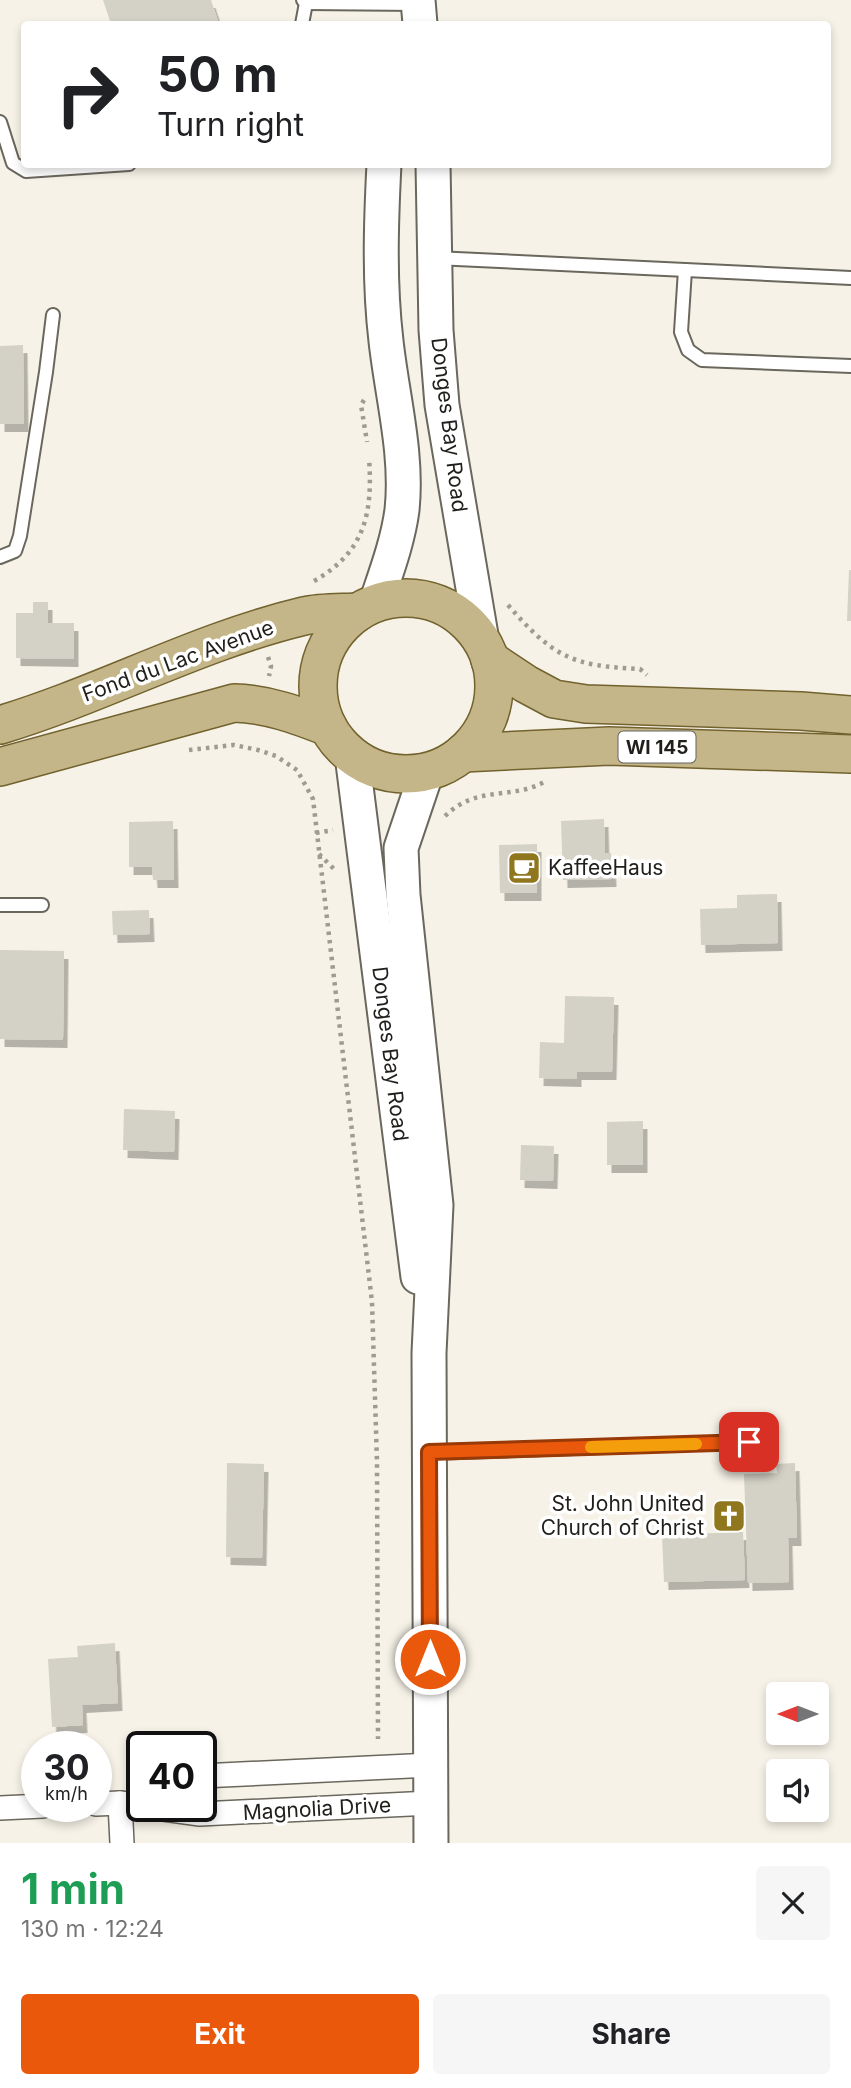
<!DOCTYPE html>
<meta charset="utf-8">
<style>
:root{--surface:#fff;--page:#f6f6f6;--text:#202124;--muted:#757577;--accent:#ea580c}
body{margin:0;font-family:Inter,sans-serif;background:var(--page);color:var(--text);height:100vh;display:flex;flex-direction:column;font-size:26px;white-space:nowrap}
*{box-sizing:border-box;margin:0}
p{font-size:23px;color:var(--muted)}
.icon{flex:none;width:38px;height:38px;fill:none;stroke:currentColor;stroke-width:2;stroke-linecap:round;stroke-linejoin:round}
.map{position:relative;height:1843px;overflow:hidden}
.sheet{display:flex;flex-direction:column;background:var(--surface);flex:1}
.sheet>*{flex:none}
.hud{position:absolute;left:21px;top:21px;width:810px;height:147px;border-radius:7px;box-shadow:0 4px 10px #0003;background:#fff;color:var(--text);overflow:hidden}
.needle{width:46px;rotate:270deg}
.tools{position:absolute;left:766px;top:1682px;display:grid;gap:14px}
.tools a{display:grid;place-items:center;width:63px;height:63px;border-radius:7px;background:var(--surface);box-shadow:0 4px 10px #0003;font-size:35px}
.speed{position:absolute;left:21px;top:1731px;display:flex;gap:14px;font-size:35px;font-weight:700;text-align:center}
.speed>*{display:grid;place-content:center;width:91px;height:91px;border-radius:50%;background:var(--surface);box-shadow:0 4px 10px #0003;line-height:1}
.speed small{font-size:18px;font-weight:400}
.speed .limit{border:4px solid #111;border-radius:10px;background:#fff;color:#111}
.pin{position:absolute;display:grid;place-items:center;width:60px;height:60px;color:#fff;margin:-30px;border-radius:14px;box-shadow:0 4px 10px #0006}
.me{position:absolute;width:77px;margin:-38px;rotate:0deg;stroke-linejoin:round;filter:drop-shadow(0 0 5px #0008)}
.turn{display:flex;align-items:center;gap:24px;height:147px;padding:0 21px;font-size:32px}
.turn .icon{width:91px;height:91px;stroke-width:2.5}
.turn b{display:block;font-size:49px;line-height:60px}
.round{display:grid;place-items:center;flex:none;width:74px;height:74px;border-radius:7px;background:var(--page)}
.overview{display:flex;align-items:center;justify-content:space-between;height:119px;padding:0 21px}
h1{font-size:42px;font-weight:700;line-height:52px;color:#1e9e55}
.action{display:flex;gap:14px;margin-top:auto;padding:14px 21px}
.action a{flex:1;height:80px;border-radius:7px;background:var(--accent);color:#fff;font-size:28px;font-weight:700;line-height:80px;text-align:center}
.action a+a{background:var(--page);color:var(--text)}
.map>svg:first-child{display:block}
.building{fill:#d4d1c6;filter:url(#shadow)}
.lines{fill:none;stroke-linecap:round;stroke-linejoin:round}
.lane-casing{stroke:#6a675d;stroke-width:16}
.street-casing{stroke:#6a675d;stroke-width:26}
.secondary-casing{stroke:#6a675d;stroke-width:37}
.primary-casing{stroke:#72622e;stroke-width:40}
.path{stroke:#9f9b93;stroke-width:4.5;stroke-dasharray:3.5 5;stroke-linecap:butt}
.lane{stroke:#fff;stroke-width:12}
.street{stroke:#fff;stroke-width:23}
.secondary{stroke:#fff;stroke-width:33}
.primary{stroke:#c4b688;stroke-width:37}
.route-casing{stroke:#983908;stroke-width:18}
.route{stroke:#ea580c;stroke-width:12}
.slow{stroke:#f59e0b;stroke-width:12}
.labels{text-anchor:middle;stroke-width:7;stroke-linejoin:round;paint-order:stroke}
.shield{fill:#fff;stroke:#64625f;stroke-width:2}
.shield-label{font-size:19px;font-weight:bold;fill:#211f1b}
.street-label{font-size:21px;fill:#211f1b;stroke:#fff}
.poi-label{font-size:21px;fill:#211f1b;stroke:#fff;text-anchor:start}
</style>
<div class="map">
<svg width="851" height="1843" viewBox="0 0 851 1843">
<defs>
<filter id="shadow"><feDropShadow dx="4.5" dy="8" stdDeviation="0" flood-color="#0004"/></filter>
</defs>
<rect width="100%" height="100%" fill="#f6f2e7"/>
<g class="building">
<path d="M103 0H211L219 24H111Z"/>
<path d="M23 345 24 424H0V346Z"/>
<path d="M849 570H851V621H847Z"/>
<path d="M33 602H48V623H74V659L16 658V613H33Z"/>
<path d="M604 819 605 853H611L612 879 563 880 561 821Z"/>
<path d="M173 821 174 880H153L152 867H129V822Z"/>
<path d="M537 844V893H500L499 845Z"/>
<path d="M777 894 778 943 701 945 700 909 737 908V895Z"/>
<path d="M149 910 150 934 113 935 112 911Z"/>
<path d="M0 950 64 951 63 1040 0 1039Z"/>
<path d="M565 996 614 997 612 1072H577V1079L539 1078 540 1042 564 1043Z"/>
<path d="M124 1109 175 1111 174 1152 123 1150Z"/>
<path d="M643 1121V1165H607V1122Z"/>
<path d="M521 1145 554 1146 553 1181 520 1180Z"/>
<path d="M227 1463 264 1464 262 1558 226 1557Z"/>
<path d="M795 1463 797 1538H788L789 1582 748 1583 744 1474 777 1473 776 1464Z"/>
<path d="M743 1532 745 1580 664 1582 662 1535Z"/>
<path d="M115 1643 118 1703 82 1705 83 1725 52 1727 48 1659 78 1657 77 1646Z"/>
</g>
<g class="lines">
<defs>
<g id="lane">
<path d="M303 0 306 3 418 4"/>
<path d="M302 24 306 3"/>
<path d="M0 122 13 163 26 171 129 164"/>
<path d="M435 258 851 278"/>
<path d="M685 270 681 332 688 350 702 360 851 366"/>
<path d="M0 557 15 551 20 536 46 372 53 315"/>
<path d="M0 905H42"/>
<path d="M429 1453 749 1442"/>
</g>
<g id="street">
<path d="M201 1776 431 1765"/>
<path d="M120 1803 122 1843"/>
<path d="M96 1804 120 1803 200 1814 431 1803"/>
<path d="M0 1808 43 1806"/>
</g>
<g id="secondary">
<path d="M418 0 420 24"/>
<path d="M433 164 436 330 442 405 482 641"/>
<path d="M376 603C386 573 398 541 402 510 408 454 392 396 386 341 379 282 381 223 384 164"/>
<path d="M352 755 418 1277"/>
<path d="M427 771 401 848 403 895 436 1205 429 1353 431 1843"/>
</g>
<g id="primary">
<circle cx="406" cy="686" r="88"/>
<path d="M490 660 526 684 554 699 586 704 801 711 851 715"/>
<path d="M0 725C103 694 199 641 304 616 321 612 341 613 358 612"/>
<path d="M463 753 609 746 851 754"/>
<path d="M0 767 234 703C268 704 297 715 328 727"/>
</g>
</defs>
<use href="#lane" class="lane-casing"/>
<use href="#street" class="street-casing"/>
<use href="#secondary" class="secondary-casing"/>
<use href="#primary" class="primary-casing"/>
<g class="path">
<path d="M364 400 361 405 367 442"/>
<path d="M314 581C365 552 373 513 369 458"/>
<path d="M508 605C553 657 572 666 640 669L647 675"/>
<path d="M268 657 271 666 269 676"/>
<path d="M189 750 234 745 258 750 276 756 297 770 313 799 372 1302 377 1462 378 1739"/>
<path d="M445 816C478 784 511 801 546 781"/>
<path d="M316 833 333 830"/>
<path d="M319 854 335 870"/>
</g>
<use href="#lane" class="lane"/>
<use href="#street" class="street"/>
<use href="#secondary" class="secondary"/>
<use href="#primary" class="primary"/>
</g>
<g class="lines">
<defs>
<path id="route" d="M430 1659 429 1452 749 1442"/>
</defs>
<use href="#route" class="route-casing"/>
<use href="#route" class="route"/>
<path class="slow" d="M591 1447 696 1444"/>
</g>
<defs>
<symbol id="cafe-square" viewBox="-11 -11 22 22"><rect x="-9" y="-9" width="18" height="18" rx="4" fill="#90771d" stroke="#fff"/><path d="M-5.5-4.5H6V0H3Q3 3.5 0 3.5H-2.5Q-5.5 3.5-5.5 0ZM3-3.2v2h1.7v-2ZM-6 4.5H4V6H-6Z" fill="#fff"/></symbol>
<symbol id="church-square" viewBox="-11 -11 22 22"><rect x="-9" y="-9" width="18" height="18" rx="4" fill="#90771d" stroke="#fff"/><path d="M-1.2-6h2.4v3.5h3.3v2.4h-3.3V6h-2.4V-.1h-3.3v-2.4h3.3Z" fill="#fff"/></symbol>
</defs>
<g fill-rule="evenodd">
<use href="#cafe-square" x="505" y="849" width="38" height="38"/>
<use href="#church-square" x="710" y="1497" width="38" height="38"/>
</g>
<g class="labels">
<rect class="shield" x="618.5" y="731.5" width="77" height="31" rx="5"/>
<g class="shield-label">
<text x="657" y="754">WI 145</text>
</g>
<g class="street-label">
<text transform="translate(449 425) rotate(83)" y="7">Donges Bay Road</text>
<text transform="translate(178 661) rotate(-20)" y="7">Fond du Lac Avenue</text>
<text transform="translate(390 1054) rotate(83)" y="7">Donges Bay Road</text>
<text transform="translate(317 1809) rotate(-3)" y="7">Magnolia Drive</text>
</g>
<g class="poi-label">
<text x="548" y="875">KaffeeHaus</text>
<text x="704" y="1511" text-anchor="end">St. John United<tspan x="704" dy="24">Church of Christ</tspan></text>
</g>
</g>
</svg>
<div class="tools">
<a><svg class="needle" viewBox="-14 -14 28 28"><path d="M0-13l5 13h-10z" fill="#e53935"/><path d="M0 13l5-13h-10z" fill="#757577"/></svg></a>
<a><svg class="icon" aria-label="sound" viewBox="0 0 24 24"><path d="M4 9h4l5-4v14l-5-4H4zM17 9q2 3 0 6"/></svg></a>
</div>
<div class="speed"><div>30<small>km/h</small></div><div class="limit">40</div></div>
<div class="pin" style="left:749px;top:1442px;background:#d93025"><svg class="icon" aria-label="arrive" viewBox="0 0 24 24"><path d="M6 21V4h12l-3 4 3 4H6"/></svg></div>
<svg class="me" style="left:430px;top:1659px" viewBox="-20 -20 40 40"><circle r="17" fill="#ea580c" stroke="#fff" stroke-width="3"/><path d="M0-11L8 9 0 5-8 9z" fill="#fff"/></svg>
<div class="hud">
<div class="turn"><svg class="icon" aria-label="right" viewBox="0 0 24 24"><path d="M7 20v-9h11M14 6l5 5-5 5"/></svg><div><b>50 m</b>Turn right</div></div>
</div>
</div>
<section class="sheet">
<div class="overview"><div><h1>1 min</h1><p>130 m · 12:24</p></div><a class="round"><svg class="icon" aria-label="close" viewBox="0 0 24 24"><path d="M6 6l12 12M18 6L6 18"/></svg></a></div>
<div class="action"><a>Exit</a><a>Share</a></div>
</section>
